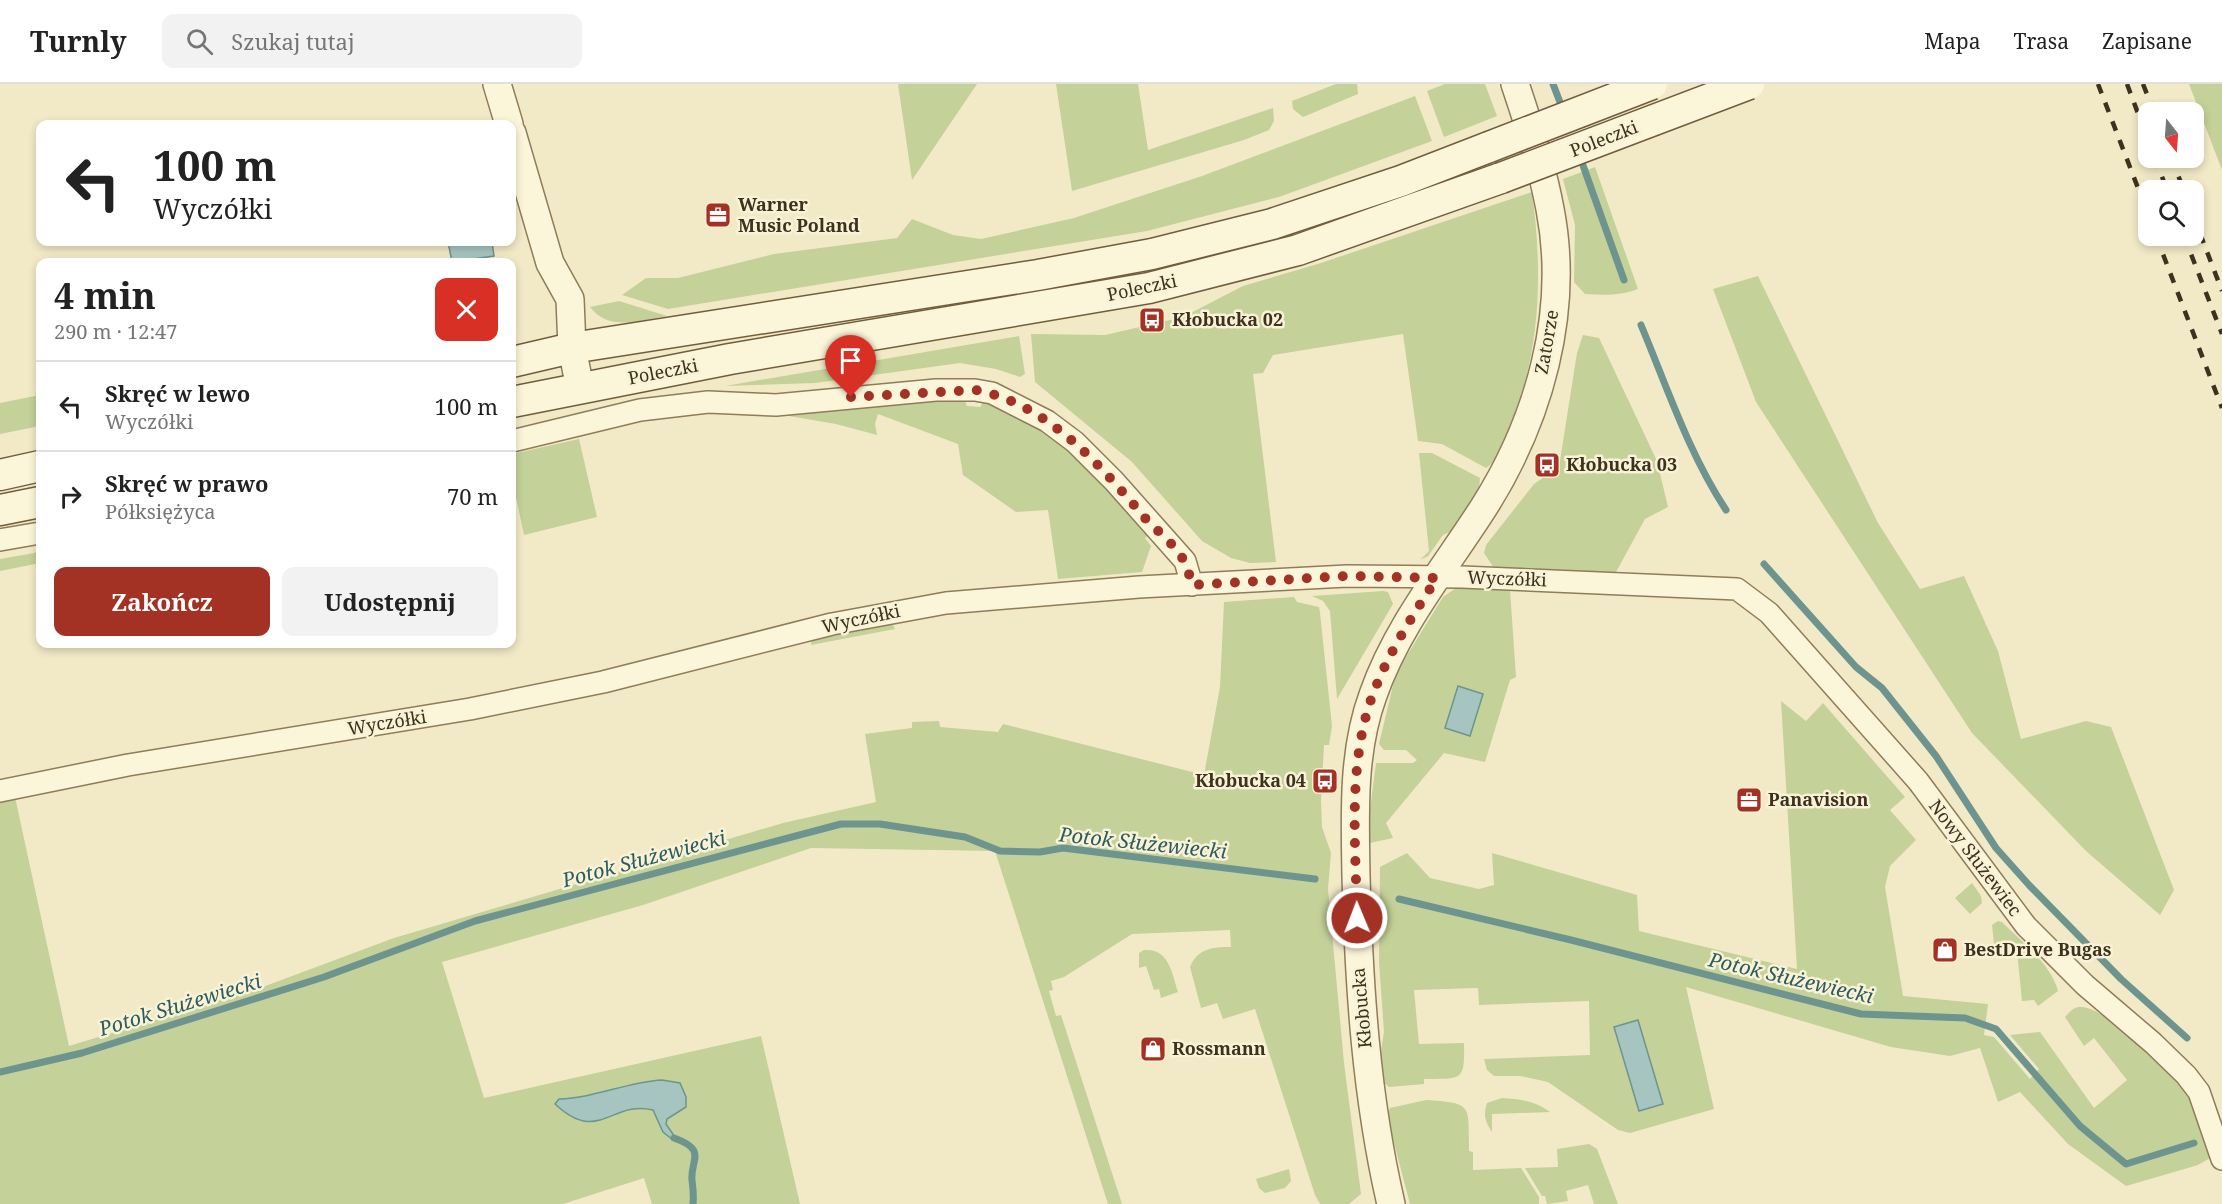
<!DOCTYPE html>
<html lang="pl">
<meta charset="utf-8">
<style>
:root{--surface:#fff;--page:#f2f2f2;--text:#222;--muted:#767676;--line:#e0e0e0;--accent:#a33224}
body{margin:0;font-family:"Noto Serif",serif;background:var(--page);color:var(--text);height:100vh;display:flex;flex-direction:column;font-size:22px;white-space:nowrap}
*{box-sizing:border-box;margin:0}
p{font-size:20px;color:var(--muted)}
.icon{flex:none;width:33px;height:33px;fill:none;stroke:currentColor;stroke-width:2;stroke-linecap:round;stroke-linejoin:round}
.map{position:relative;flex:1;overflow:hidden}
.details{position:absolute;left:36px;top:174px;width:480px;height:390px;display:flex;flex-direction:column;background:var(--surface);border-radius:12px;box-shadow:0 3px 9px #0003}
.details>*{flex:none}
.banner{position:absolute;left:36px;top:36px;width:480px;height:126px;border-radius:12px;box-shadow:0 3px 9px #0003;background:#fff;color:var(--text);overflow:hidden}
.needle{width:39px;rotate:163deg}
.controls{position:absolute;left:2138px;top:18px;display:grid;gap:12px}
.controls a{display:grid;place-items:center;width:66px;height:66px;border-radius:12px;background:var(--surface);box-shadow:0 3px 9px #0003;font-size:30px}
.pin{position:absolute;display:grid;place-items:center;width:51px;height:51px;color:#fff;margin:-62px -26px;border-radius:50% 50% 50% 0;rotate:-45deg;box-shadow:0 0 6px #0007}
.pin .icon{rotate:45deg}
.me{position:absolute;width:66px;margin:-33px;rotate:359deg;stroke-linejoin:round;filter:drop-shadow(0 0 4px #0008)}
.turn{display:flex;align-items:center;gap:21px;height:126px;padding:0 18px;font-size:27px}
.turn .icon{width:78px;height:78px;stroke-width:2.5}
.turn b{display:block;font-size:42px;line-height:51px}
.round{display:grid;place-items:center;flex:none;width:63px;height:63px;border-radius:12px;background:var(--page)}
.headline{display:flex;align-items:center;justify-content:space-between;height:102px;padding:0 18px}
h1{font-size:36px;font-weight:700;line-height:45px}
.action{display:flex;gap:12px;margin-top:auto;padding:12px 18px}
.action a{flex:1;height:69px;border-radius:12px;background:var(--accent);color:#fff;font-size:24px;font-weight:700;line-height:69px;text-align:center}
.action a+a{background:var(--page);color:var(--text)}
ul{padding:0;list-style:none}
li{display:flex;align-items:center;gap:18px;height:90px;padding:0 18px;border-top:2px solid var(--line)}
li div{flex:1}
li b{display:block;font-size:22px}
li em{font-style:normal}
header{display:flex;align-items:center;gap:36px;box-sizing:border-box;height:84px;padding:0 30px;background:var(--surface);border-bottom:2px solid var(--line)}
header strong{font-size:28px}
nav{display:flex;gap:33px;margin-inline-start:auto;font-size:21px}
.search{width:420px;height:54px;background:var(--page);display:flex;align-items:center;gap:15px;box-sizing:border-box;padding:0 21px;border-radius:12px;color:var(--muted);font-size:22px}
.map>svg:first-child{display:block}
.green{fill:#c4d198}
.water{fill:#a7c5c0;stroke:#6d948f;stroke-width:1.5}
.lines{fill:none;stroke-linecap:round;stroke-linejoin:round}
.stream{stroke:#6d948f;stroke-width:7}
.minor-casing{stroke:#8f7c59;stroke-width:24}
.tertiary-casing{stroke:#8f7c59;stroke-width:30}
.secondary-casing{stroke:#715d3d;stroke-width:33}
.minor{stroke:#fbf5da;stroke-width:21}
.tertiary{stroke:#fbf5da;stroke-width:27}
.secondary{stroke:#fbf5da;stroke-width:30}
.rail{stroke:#3e311e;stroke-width:4.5;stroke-dasharray:10 10;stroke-linecap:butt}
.secondary-bridge-casing{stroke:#715d3d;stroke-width:33;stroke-linecap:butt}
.secondary-bridge{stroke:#fbf5da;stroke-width:30}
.route{stroke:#a33224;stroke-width:10;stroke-dasharray:0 18}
.labels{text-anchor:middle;stroke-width:5;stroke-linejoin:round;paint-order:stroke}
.street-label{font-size:18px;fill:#3e311e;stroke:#f8f2d6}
.poi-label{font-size:18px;font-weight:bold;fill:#3e311e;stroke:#f8f2d6;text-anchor:start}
.water-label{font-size:20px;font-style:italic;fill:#2d5c5f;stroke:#f8f2d6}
</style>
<header>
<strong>Turnly</strong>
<div class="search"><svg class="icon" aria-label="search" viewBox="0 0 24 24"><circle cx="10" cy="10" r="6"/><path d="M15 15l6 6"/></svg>Szukaj tutaj</div>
<nav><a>Mapa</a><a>Trasa</a><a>Zapisane</a></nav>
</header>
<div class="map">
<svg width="2222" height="1120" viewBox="0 0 2222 1120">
<rect width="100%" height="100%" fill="#f2eac6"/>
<g class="green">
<path d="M898 0H977L912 96Z"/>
<path d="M1056 0H1138L1148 66 1273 24 1274 37 1269 46 1244 56 1072 107Z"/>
<path d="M1336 0H1357L1358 10 1303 33 1293 25 1292 17Z"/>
<path d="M1445 0H1485L1497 32 1444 53 1427 7Z"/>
<path d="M2189 0H2222V86Z"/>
<path d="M1415 12 1432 57 1279 113 1147 147 668 225 622 211 646 194H678L774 170 897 154 912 135 953 151 981 155 1074 134 1202 92Z"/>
<path d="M1595 83 1638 205C1621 212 1603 211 1585 210L1574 198 1575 141 1563 95Z"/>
<path d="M1532 108C1543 189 1541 269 1509 345 1504 357 1497 378 1486 384L1442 360 1418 357 1403 250 1273 271 1263 289 1253 290 1276 478 1250 479 1231 474 1202 457 1132 378 1035 298 1031 250 1105 251 1183 233 1243 202 1321 179Z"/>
<path d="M1758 192 1878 439 1920 505 1964 492 1998 567 2021 655 2086 637 2111 643 2174 806 2160 831 2086 767 1972 649 1756 318 1713 205Z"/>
<path d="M619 217 667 232C640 236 609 248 590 223Z"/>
<path d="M1583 251 1599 254 1657 377 1668 423 1645 435 1616 488 1494 484 1484 469 1486 461 1534 400 1559 383 1577 269Z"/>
<path d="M1019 252 1025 290 1020 293 996 285 960 279 815 299 725 302Z"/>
<path d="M40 311V342L0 350V319Z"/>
<path d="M964 315 967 322 980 323 984 317 995 321 1064 358 1150 450 1145 454 1151 462 1142 488 1058 495 1048 426 1016 428 963 391 958 360 878 330 875 340 877 351 836 340 789 332 788 326 869 317Z"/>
<path d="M579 355 597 433 524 451 512 394V370Z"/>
<path d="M1419 369H1432L1480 394 1479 405 1454 446 1443 451 1428 472 1420 476 1429 467Z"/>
<path d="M40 468V479L0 487V475Z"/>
<path d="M1456 504 1510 506 1516 593 1510 596 1485 678 1444 669 1386 739 1393 754 1370 759V726L1376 679H1413L1417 676 1406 666H1384L1379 660 1396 589 1443 513Z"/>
<path d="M1383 507 1388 508 1393 520 1337 615 1330 527 1323 517 1312 512Z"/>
<path d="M1294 513 1297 518 1319 523 1320 529 1332 642 1329 661H1324L1321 716 1322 743 1331 769 1328 805 1344 979 1361 1110 1349 1120H1320L1315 1111 1255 925 1223 935 1217 919 1201 924 1190 883C1198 864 1213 863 1231 863L1230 846 1132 850 1064 893 1051 897 1053 906 1049 907 1056 932 1061 931 1122 1120H1108L995 767 811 764 643 821 442 878 484 1014 761 952 800 1120H652L644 1094 563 1120H0V716L15 713 69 962 260 904 394 854 783 739 876 718 865 650 912 644V638L939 637 940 643 998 648 1003 640 1204 691 1220 603 1224 518Z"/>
<path d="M892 539 895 545 811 561 812 555Z"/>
<path d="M1781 617 1806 637 1823 619 1905 713 1890 726 1916 756 1890 782 1885 803 1903 912 1988 920 1984 951 1994 953 2030 995 2039 985 2010 951 2040 948 2094 1024 2127 996 2094 954 2084 962 2065 933C2069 929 2073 923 2080 923 2102 921 2164 979 2178 997 2195 1019 2203 1047 2212 1073L2198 1081 2126 1102 2068 1060 2020 1008 1998 1018 1980 964 1950 972 1891 963 1686 903 1714 1025 1630 1049 1618 1046 1548 998 1520 992H1494L1487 986 1484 975 1590 971 1589 917 1479 921 1478 904 1414 906 1419 960 1464 959C1465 999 1461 994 1424 995V1000L1389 1003 1382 997 1380 974 1384 948 1379 878 1380 783 1407 769 1430 794 1479 805 1494 801 1492 769 1637 811 1639 847 1797 885Z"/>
<path d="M1972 799 1981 812 1982 819 1970 830 1955 814Z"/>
<path d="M1998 837 2002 838C2021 857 2051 880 2058 907L2038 922 2034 916 2022 917 2017 867 1995 869 1992 841Z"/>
<path d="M1144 866C1169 864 1172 889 1178 908L1161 914 1159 905 1154 906 1146 882 1139 884V869Z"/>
<path d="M1502 1014C1520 1015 1535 1017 1550 1028L1492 1030V1048C1485 1037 1483 1031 1487 1019Z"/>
<path d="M1426 1016C1475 1019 1468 1022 1469 1067L1473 1068V1086L1521 1084 1539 1113V1120H1410L1387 1032 1390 1024Z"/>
<path d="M1589 1060 1597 1065 1618 1120H1594L1588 1101 1566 1107 1568 1117 1547 1120 1545 1112H1542L1525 1084 1558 1083 1557 1065Z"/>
<path d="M1289 1085 1291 1097 1285 1104 1265 1109 1259 1104 1256 1095Z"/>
</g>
<g class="water">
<path d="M448 158H492L494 172 452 178Z"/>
<path d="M1458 602 1483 610 1470 652 1445 644Z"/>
<path d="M1638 936 1663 1020 1639 1027 1614 943Z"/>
<path d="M662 996 680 999 686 1013V1023L667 1035 666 1040 675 1053 673 1056 663 1048 653 1026C610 1016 599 1061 555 1020L559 1015C595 1014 627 998 662 996Z"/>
</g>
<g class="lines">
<g class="stream">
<path d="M1553 0 1563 26"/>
<path d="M1580 73 1624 196"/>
<path d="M1641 241C1667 303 1689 370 1726 426"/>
<path d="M1764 480 1856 583 1882 604 1936 672 1996 764 2029 801 2121 895 2187 954"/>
<path d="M1399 815 1571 856 1861 930 1965 934 1996 945 2080 1042 2126 1080 2194 1059"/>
<path d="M0 988 82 969 324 893 475 837 841 740H880L965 753 1000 767 1040 768 1063 764 1315 795"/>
<path d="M674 1054C708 1066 690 1076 692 1096 693 1105 694 1111 693 1120"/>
</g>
<defs>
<g id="minor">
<path d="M512 357 640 326 708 318 776 321 936 306H975L992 309 1047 337 1075 358 1114 397 1185 477 1192 501"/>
<path d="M0 456 40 449"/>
<path d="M0 707 128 681 470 625 603 598 832 540 946 519 1139 503 1347 492 1462 493 1737 505 1769 529 1918 697 2026 842 2085 901 2153 959 2186 991 2199 1008 2222 1075"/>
</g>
<g id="tertiary">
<path d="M497 0 509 40"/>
<path d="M512 49 550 179 570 215 572 264 580 304"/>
<path d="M1391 1120C1366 1012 1359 903 1356 792 1355 732 1352 668 1373 611 1397 542 1445 484 1484 423 1539 336 1570 228 1550 125 1542 82 1529 41 1515 0"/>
</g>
<g id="secondary">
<path d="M512 278 572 264 1038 191 1152 170 1272 140 1401 97 1489 63"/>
<path d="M512 318 730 275 1149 204 1298 166 1501 94"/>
<path d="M0 391 40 382"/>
<path d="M0 426 40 418"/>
</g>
</defs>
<use href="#minor" class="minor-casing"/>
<use href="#tertiary" class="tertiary-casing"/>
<use href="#secondary" class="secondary-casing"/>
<use href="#minor" class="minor"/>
<use href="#tertiary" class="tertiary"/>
<use href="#secondary" class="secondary"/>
<g class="rail">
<path d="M2098 0 2148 130"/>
<path d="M2127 0 2148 56"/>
<path d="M2143 0 2154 28"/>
<path d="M2155 74 2167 106"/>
<path d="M2171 74 2184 106"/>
<path d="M2193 131 2222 207"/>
<path d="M2156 152 2222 324"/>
<path d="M2184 152 2222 250"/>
</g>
<defs>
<g id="secondary-bridge">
<path d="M1489 63 1652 0"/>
<path d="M1501 94 1749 0"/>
</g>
</defs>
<use href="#secondary-bridge" class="secondary-bridge-casing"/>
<use href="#secondary-bridge" class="secondary-bridge"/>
</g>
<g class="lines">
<path class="route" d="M851 313 975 306C1047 319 1100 381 1145 434 1157 447 1177 462 1185 479 1188 485 1190 494 1192 501L1347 492 1437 494C1413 531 1389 568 1373 610 1347 680 1356 761 1357 834"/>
</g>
<defs>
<symbol id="office-square" viewBox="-11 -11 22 22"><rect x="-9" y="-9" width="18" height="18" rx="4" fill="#a33224" stroke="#f8f2d6"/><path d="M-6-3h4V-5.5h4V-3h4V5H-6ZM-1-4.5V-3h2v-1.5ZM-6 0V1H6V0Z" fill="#fff"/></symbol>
<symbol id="bus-square" viewBox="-11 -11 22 22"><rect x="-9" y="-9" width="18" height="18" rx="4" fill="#a33224" stroke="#f8f2d6"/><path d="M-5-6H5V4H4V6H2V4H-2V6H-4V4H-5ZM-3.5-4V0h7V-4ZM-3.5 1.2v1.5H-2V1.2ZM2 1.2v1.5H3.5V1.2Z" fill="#fff"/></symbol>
<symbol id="shop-square" viewBox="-11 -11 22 22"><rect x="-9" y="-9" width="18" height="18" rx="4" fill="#a33224" stroke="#f8f2d6"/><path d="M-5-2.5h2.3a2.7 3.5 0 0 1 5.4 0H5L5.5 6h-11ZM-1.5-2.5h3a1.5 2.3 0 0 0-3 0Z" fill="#fff"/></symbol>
</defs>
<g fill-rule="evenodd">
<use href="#office-square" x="703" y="116" width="30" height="30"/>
<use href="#bus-square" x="1137" y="221" width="30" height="30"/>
<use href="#bus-square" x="1532" y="366" width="30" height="30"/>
<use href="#bus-square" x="1310" y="682" width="30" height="30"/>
<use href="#office-square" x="1734" y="701" width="30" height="30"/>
<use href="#shop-square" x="1930" y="851" width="30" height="30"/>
<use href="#shop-square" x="1138" y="950" width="30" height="30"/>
</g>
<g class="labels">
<g class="street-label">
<text transform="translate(1604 55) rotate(-21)" y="6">Poleczki</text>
<text transform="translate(1142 204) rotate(-12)" y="6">Poleczki</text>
<text transform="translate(1547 258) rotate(-80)" y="6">Zatorze</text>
<text transform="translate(663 288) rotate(-11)" y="6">Poleczki</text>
<text transform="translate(1507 495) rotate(2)" y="6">Wyczółki</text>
<text transform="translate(861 535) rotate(-12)" y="6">Wyczółki</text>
<text transform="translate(387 639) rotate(-9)" y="6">Wyczółki</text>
<text transform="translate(1975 774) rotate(53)" y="6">Nowy Służewiec</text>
<text transform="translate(1362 924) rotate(-95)" y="6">Kłobucka</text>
</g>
<g class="poi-label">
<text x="738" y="127">Warner<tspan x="738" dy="21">Music Poland</tspan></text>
<text x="1172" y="242">Kłobucka 02</text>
<text x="1566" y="387">Kłobucka 03</text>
<text x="1306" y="703" text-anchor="end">Kłobucka 04</text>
<text x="1768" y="722">Panavision</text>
<text x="1964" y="872">BestDrive Bugas</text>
<text x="1172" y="971">Rossmann</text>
</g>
<g class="water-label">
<text transform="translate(1143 759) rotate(6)" y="7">Potok Służewiecki</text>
<text transform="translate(644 775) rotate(-15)" y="7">Potok Służewiecki</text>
<text transform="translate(1791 894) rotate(13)" y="7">Potok Służewiecki</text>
<text transform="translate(180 921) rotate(-17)" y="7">Potok Służewiecki</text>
</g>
</g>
</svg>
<div class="controls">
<a><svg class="needle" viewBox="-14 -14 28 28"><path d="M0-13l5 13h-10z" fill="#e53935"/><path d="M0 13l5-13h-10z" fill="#767676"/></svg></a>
<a><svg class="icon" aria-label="search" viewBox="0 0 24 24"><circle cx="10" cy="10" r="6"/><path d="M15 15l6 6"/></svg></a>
</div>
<div class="pin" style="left:851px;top:313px;background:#d93025"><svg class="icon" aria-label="arrive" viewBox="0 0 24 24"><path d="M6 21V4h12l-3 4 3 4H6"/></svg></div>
<svg class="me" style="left:1357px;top:834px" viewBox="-20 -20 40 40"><circle r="17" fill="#a33224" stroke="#fff" stroke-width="3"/><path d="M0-11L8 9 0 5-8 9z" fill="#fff"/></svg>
<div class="banner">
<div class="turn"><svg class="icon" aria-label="left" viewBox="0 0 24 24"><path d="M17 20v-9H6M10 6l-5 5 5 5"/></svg><div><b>100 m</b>Wyczółki</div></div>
</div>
<section class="details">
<div class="headline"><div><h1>4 min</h1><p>290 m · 12:47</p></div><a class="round" style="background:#d93025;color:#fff"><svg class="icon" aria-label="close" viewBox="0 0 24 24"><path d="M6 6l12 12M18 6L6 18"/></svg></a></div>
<ul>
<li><svg class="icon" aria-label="left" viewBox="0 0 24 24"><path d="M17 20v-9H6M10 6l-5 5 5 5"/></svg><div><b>Skręć w lewo</b><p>Wyczółki</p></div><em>100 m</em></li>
<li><svg class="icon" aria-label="right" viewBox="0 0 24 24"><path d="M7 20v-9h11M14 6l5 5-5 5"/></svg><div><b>Skręć w prawo</b><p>Półksiężyca</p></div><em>70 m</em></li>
</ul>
<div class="action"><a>Zakończ</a><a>Udostępnij</a></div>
</section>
</div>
